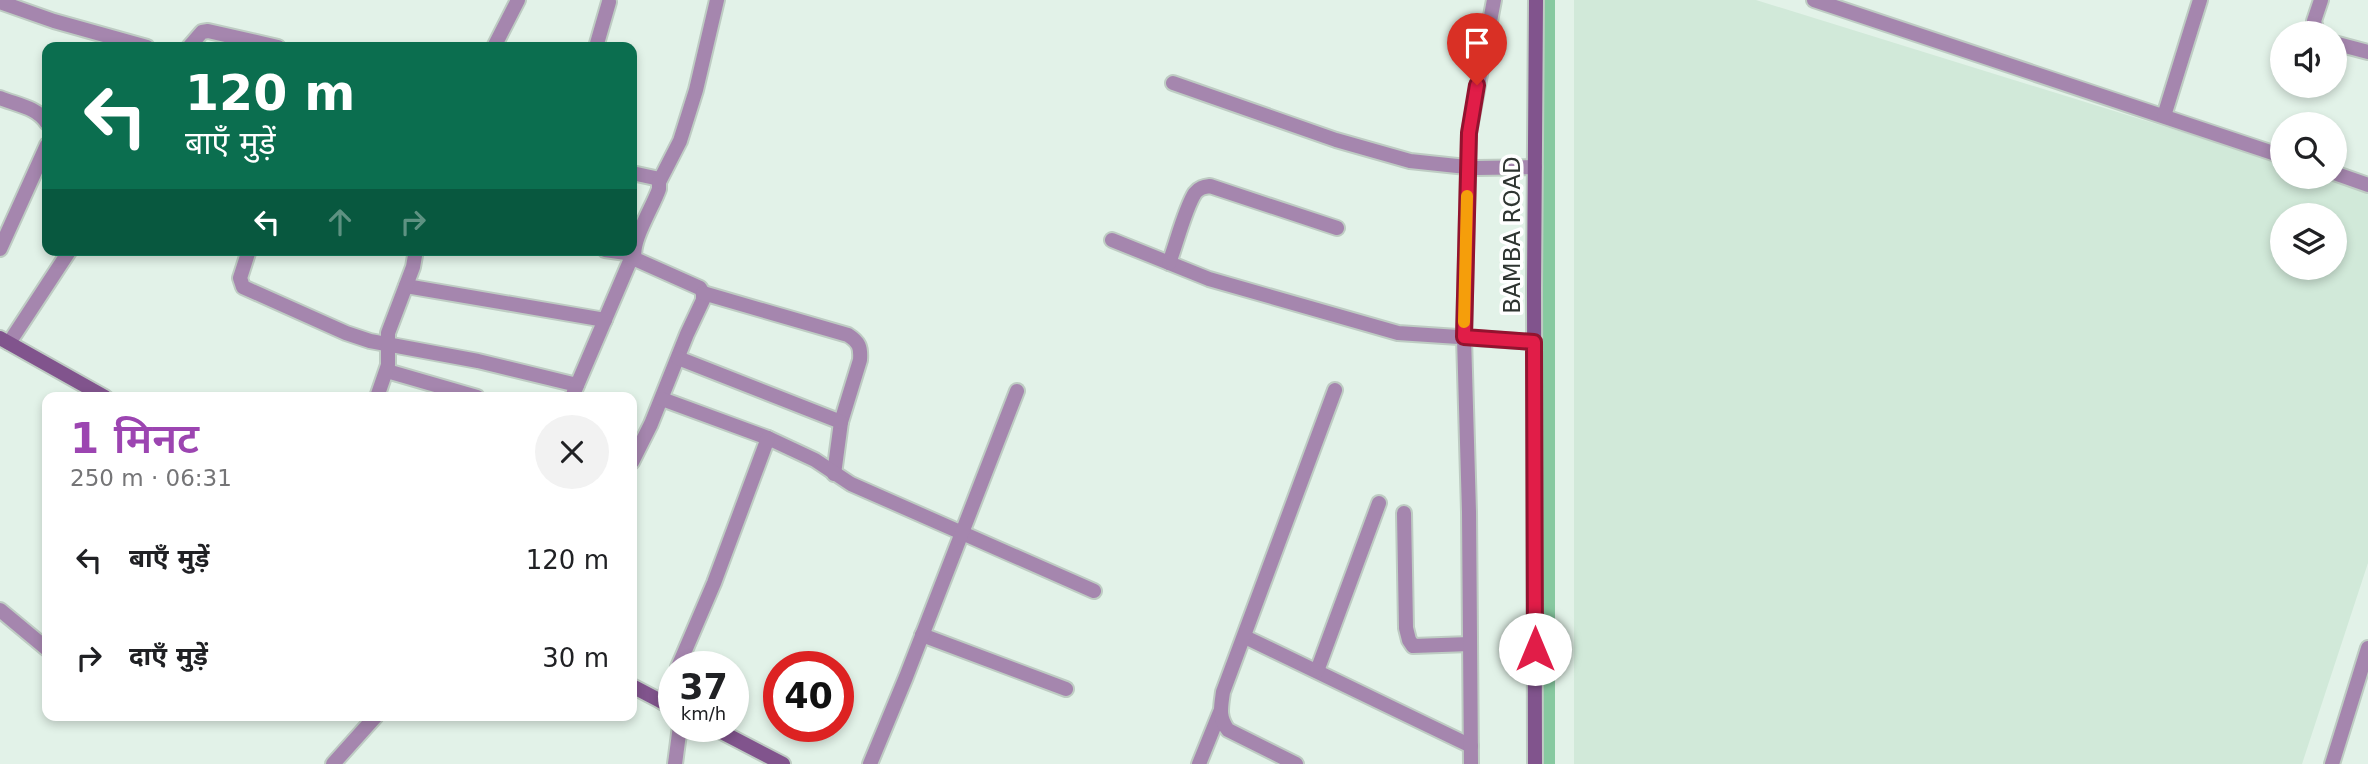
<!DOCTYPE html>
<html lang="hi">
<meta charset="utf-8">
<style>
:root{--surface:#fff;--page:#f2f2f2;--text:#202124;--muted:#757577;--accent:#9c45b1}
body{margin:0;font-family:"DejaVu Sans","Noto Sans Devanagari",sans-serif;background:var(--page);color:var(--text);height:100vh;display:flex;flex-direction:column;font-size:26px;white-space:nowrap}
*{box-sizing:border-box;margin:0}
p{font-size:23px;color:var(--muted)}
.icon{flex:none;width:38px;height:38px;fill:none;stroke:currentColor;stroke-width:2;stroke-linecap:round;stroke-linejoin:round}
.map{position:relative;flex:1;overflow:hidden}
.side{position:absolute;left:42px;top:392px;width:595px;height:329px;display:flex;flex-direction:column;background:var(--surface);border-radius:14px;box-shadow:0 4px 10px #0003}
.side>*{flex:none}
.guide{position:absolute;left:42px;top:42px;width:595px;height:214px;border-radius:14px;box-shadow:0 4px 10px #0003;background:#0b6e4f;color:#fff;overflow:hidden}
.tools{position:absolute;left:2270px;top:21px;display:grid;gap:14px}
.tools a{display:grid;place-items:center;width:77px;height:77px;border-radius:50%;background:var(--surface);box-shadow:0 4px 10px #0003;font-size:35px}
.speed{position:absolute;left:658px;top:651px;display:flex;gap:14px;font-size:35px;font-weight:700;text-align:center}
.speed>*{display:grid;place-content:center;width:91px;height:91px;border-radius:50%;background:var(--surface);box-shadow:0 4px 10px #0003;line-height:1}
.speed small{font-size:18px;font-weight:400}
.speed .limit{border:10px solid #d22;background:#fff;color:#111}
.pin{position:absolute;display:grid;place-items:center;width:60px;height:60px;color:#fff;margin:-72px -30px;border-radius:50% 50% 50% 0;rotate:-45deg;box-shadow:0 0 7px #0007}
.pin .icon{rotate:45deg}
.me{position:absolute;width:77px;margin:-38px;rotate:0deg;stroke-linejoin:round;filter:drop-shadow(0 0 5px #0008)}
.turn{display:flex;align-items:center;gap:24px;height:147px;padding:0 28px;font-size:32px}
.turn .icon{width:91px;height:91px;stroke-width:2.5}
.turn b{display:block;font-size:49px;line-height:60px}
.lanes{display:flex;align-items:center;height:66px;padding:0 28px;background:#0003;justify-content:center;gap:35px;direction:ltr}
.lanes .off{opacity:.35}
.round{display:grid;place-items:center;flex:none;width:74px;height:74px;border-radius:37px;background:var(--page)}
.head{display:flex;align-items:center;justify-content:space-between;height:119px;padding:0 28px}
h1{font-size:42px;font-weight:600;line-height:52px;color:var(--accent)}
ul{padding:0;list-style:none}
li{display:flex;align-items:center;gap:21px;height:98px;padding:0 28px}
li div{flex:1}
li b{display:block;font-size:26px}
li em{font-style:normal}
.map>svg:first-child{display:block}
.built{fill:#d1e9d9;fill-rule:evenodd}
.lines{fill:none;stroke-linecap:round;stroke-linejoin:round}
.canal{stroke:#87c9a0;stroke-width:18}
.street-casing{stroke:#beccc3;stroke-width:18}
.secondary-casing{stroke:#beccc3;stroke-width:18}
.street{stroke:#a586ae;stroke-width:14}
.secondary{stroke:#81548d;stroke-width:14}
.route-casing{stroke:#92132f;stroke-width:18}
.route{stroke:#e11d48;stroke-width:12}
.slow{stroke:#f59e0b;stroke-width:12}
.labels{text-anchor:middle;stroke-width:7;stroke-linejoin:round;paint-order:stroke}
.street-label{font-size:23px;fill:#2e3430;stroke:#fff}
</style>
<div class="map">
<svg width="2368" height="764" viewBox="0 0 2368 764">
<rect width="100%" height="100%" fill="#e2f2e8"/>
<path class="built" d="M1574 0H1756L2282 163V177H2328L2368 189V563L2302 764H1574ZM2282 215H2334V268H2282Z"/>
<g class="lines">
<path class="canal" d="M1546 0V764"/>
<defs>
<g id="street">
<path d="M1814 0 2282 156"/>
<path d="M0 2 54 21 147 47"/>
<path d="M2317 33 2314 21 2321 0"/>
<path d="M2334 43 2368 52"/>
<path d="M189 47 202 32 208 31 278 47"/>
<path d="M494 47 518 0"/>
<path d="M596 47 609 2"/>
<path d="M1173 83 1336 140 1410 161 1476 168 1535 167"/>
<path d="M0 98C17 105 37 107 47 123"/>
<path d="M2164 116 2200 0"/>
<path d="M632 173 655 178 659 182V189C653 207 630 242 635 259L700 288 703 293V300L687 334 651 424 632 462"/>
<path d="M2334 173 2368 185"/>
<path d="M659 182 680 141 696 90 717 0"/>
<path d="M1112 240 1209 279 1398 333 1534 342"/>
<path d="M0 249 47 145"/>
<path d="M249 250 240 278 243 287 346 333 370 341 478 361 577 385"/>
<path d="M1169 263C1176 245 1185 208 1195 193 1199 188 1203 187 1210 186L1337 228"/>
<path d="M406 286 605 320"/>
<path d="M703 293 848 335C859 342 861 347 860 360L841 422 834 474"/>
<path d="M9 343 70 250"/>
<path d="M678 358 841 422"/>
<path d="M387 371 477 397"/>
<path d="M377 397 388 365V333L413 267 416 250"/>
<path d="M572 397 633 254 605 250"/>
<path d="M662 399 768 438 815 460 851 484 1094 591"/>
<path d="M1404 513 1406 628 1409 640 1413 646 1470 644"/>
<path d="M0 610 47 649"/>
<path d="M922 635 1066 689"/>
<path d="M1245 637 1471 746"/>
<path d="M678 667 714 583 768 438"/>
<path d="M1317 671 1379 503"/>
<path d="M662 702 674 676"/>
<path d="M333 764 376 716"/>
<path d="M675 764 680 726"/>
<path d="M870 764 906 677 1017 391"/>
<path d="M1199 764 1220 712"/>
<path d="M1296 764 1228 730C1218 717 1221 707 1223 692L1335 390"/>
<path d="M1471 764 1469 512 1464 337 1468 168 1469 133 1494 0"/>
<path d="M2332 764 2368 648"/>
</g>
<g id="secondary">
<path d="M0 338 105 397"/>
<path d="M632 686 674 708"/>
<path d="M710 726 783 764"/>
<path d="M1535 764 1534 288 1536 0"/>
</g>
</defs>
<use href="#street" class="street-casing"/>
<use href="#secondary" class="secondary-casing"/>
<use href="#street" class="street"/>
<use href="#secondary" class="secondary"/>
</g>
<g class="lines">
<defs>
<path id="route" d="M1477 85 1469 133 1464 337 1534 342 1535 649"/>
</defs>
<use href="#route" class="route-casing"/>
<use href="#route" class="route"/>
<path class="slow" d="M1464 322 1467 196"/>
</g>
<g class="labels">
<g class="street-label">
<text transform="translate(1512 235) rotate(-90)" y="8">BAMBA ROAD</text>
</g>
</g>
</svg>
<div class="tools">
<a><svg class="icon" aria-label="sound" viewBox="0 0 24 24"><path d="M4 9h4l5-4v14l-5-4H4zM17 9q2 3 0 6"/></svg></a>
<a><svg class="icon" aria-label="search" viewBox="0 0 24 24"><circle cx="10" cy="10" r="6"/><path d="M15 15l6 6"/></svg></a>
<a><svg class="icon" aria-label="layers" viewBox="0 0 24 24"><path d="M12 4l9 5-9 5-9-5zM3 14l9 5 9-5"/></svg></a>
</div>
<div class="speed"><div>37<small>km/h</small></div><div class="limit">40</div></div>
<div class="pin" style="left:1477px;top:85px;background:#d93025"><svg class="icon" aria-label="arrive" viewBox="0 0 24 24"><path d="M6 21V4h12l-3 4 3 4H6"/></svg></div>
<svg class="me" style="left:1535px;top:649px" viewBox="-20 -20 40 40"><circle r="19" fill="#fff"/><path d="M0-13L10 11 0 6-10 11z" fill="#e11d48"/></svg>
<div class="guide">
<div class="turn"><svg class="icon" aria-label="left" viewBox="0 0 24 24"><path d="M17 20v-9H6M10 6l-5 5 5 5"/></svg><div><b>120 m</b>बाएँ मुड़ें</div></div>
<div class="lanes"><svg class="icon" aria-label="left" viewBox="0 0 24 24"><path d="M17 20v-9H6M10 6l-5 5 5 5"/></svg><svg class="icon off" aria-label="ahead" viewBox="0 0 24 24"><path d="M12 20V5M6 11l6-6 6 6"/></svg><svg class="icon off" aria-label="right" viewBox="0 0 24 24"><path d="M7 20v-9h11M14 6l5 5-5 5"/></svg></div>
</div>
<section class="side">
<div class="head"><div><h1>1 मिनट</h1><p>250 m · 06:31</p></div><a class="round"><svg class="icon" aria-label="close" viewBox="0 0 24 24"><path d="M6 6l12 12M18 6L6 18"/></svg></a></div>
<ul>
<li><svg class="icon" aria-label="left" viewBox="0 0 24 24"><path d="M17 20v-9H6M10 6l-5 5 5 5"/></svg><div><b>बाएँ मुड़ें</b></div><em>120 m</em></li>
<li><svg class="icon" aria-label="right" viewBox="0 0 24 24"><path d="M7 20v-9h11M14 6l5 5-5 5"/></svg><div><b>दाएँ मुड़ें</b></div><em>30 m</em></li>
</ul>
</section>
</div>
